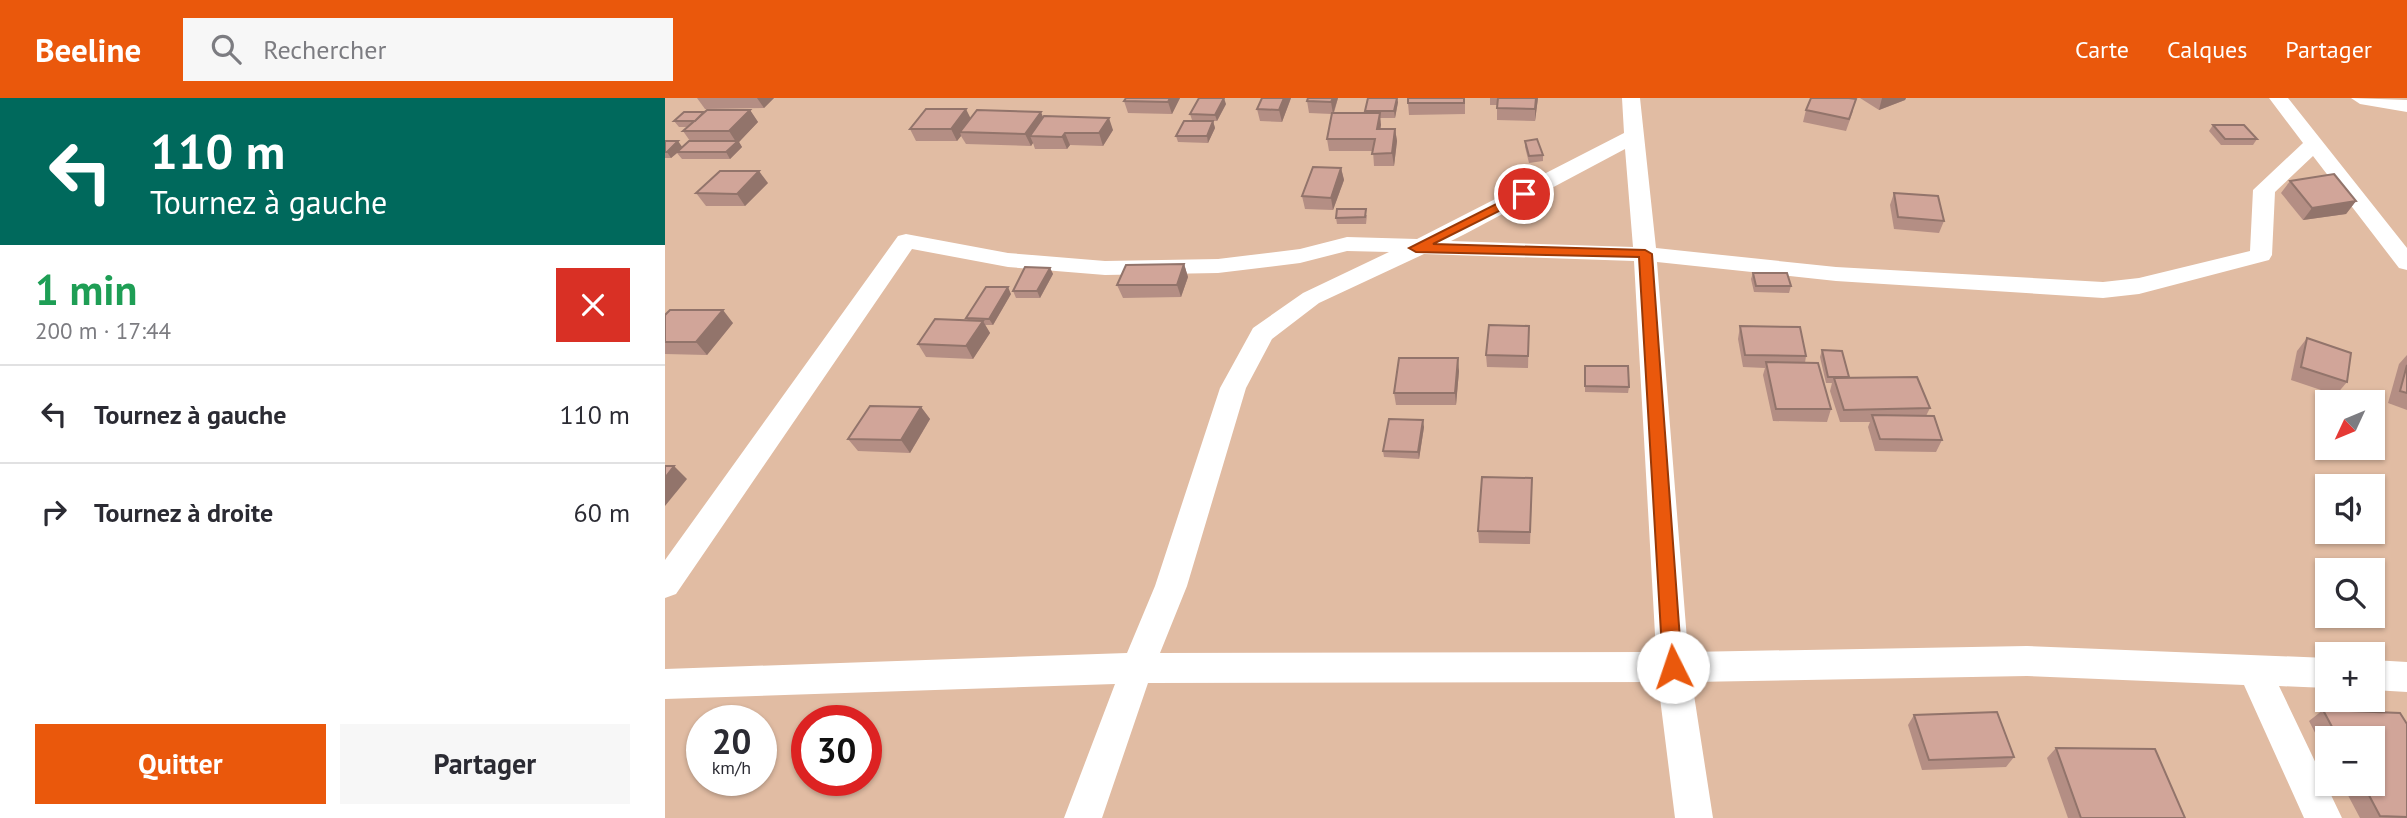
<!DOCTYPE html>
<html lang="fr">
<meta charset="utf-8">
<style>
:root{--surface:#fff;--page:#f7f7f7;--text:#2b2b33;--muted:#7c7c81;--line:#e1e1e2;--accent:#ea580c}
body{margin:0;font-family:"PT Sans",sans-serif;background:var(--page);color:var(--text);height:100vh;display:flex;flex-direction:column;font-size:26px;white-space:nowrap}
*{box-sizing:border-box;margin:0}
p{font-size:23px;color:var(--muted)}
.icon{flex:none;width:38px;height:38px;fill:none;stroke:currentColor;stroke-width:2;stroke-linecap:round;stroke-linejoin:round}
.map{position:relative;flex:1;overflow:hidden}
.panel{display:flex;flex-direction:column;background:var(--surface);width:665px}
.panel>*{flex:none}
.top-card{background:#00695c;color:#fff;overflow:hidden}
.needle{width:46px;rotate:226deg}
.controls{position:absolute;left:1650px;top:292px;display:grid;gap:14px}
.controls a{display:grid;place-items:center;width:70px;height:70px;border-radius:0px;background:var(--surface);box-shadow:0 2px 5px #0004;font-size:35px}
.speed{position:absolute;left:21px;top:607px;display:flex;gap:14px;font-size:35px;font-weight:700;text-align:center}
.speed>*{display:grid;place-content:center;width:91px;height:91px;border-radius:50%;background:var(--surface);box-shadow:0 2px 5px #0004;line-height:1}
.speed small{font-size:18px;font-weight:400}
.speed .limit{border:10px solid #d22;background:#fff;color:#111}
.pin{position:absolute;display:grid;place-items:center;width:60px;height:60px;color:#fff;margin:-30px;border:4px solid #fff;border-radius:50%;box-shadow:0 2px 7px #0007}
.me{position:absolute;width:77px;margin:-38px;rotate:356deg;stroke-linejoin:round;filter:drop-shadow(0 0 5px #0008)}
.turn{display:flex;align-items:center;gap:24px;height:147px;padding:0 35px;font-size:32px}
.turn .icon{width:91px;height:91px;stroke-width:2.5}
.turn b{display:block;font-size:49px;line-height:60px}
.round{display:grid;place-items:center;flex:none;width:74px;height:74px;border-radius:0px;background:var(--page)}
.headline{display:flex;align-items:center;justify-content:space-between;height:119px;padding:0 35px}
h1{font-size:42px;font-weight:700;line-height:52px;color:#1e9e55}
.cta{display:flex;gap:14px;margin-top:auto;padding:14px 35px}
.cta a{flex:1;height:80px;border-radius:0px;background:var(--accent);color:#fff;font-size:28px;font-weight:700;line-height:80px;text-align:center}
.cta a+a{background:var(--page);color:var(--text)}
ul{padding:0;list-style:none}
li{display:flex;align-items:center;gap:21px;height:98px;padding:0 35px;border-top:2px solid var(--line)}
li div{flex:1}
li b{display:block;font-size:26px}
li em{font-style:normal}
header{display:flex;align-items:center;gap:42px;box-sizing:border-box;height:98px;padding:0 35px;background:var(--accent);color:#fff}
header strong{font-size:33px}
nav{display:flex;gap:38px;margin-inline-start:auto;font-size:24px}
.search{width:490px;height:63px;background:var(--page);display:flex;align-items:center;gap:18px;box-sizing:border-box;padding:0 24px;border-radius:0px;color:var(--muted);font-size:26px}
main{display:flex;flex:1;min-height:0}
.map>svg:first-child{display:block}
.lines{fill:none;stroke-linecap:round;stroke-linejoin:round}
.minor{fill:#fff;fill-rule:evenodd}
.wall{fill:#b48e84}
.shaded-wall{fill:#92746b}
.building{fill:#d1a599;stroke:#92746b;stroke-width:2}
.route{fill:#ea580c;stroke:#983908;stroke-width:2}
</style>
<header>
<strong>Beeline</strong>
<div class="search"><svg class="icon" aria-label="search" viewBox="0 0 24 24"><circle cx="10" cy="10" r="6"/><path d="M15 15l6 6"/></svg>Rechercher</div>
<nav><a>Carte</a><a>Calques</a><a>Partager</a></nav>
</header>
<main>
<section class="panel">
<div class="top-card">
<div class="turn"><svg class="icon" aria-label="left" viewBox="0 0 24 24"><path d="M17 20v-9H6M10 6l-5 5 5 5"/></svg><div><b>110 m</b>Tournez à gauche</div></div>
</div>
<div class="headline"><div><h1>1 min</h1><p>200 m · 17:44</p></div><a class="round" style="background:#d93025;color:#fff"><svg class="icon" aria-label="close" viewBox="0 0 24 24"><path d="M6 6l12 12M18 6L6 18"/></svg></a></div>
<ul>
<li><svg class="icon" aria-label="left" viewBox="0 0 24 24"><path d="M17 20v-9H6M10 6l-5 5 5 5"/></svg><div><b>Tournez à gauche</b></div><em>110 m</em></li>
<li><svg class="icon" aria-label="right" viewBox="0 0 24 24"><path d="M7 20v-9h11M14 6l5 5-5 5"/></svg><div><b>Tournez à droite</b></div><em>60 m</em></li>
</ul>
<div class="cta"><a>Quitter</a><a>Partager</a></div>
</section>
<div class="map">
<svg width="1742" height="720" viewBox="0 0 1742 720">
<rect width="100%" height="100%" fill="#e1bca3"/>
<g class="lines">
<g class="minor">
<path d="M957 0H975L991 150 1171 169 1438 184 1474 180 1585 153 1588 92 1638 45 1604 0H1623L1742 150V172L1734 170 1648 58 1610 94 1607 157 1604 162 1474 196 1438 200 1171 183 992 164 1023 554 1362 548 1662 560V590L1614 588 1677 720H1639L1579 587 1362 578 1027 584 1048 720H1010L993 584 483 585 437 720H399L450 586 0 601V571L462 555 490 488 555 290 588 230 638 195 724 154 682 153 635 165 553 175 440 177 343 169 247 151 11 496 0 500V462L233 138 241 136 343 155 440 163 553 161 635 151 682 139 752 141 959 35ZM960 51 968 149 786 143 800 136ZM759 156 969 163 991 554 495 555 522 488 581 290 607 241 654 205Z"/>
<path d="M1686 0 1742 2V14L1695 6Z"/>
<path d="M1708 562 1742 564V594L1708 592Z"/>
</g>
</g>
<g class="wall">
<path d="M32 0H109L99 10 40 11Z"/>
<path d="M461 0H515L507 16 463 15 459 3Z"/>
<path d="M597 0H626L617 24 595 23 592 11Z"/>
<path d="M673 0 669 15H700V13L733 4 730 20H715V31H730L732 43 729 68H709L708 53H664L662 41 667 16 644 15 642 3Z"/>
<path d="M800 0V16L744 17 743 5Z"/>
<path d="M825 0H873L870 23 832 22V7H825Z"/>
<path d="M1195 0H1241L1240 2 1214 12Z"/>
<path d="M561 6 552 23 527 22 525 16Z"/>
<path d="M85 12 93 24 74 44 77 49 65 61H17L12 55 6 60H0V43L17 49 25 43 18 33 23 29H14L9 23 39 14Z"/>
<path d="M1141 12 1188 13 1181 33 1138 24Z"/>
<path d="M378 19 448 32 438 48 405 47 402 51H370L368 45 366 48 301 46 296 38 292 43H251L245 31 306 21Z"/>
<path d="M548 23 550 30 543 45 513 44 511 38Z"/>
<path d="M1548 27 1592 41 1588 47H1556L1544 33Z"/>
<path d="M860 43 878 57V63L864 65 860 49Z"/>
<path d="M676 70 679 82 668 112 640 111 637 98Z"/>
<path d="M1625 83 1691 103 1681 116 1638 122 1616 95Z"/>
<path d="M103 85 80 108H41L31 95Z"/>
<path d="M1229 95 1279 123 1274 135 1229 131 1225 107Z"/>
<path d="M702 117 701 126H672L671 120Z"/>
<path d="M519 166 523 179 516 199 458 200 452 187Z"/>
<path d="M385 170 388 176 375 200H351L348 193Z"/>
<path d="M1088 175 1126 188 1124 195 1089 194 1086 181Z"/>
<path d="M346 196 328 227H320L325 235 308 261 261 259 253 246 303 222 301 220Z"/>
<path d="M0 217 68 225 42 257 0 256Z"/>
<path d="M864 228 863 270 822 269 821 257Z"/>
<path d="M1075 228 1141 258 1140 265 1166 311 1162 324 1108 323 1098 277 1100 270 1078 269 1073 241Z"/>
<path d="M1642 240 1682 284 1671 297 1626 282 1632 253Z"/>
<path d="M1157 252 1184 280 1265 310 1261 318 1277 342 1271 354 1210 353 1203 329 1205 324H1175L1165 293 1167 285H1161L1155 259Z"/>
<path d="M1742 257V312L1723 305 1734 266Z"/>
<path d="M920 268 964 289 963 295 920 294Z"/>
<path d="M794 273 791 307H731L729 295Z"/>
<path d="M256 309 265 321 245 355 193 353 183 341Z"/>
<path d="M759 329 754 361 719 359 718 353Z"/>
<path d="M867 392 865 446 814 445 813 433Z"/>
<path d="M1658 612 1742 626V720H1695L1677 686H1708V640H1662V658L1644 623Z"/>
<path d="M1249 617 1349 659 1341 669 1257 672 1243 627Z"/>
<path d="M1391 650 1520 720H1403L1382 660Z"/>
</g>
<g class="shaded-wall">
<path d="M92 0H109L99 10Z"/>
<path d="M505 0H515L507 16 503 4Z"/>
<path d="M559 0 561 6 552 23 550 17Z"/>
<path d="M619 0H626L617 24 614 12Z"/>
<path d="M668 0H673L668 16 666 4Z"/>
<path d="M732 0 733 4 730 20 729 13Z"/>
<path d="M871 0H873L870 23V11Z"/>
<path d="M1217 0H1241L1240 2 1214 12Z"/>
<path d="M301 11 307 23 295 34 296 38 292 43 286 31Z"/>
<path d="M85 12 93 24 74 44 77 49 65 61 61 54 71 44 64 33Z"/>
<path d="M376 14 381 26 365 38 368 45 366 48 360 36Z"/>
<path d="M715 15 716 27 714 43 712 31Z"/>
<path d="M444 20 448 32 438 48 434 35Z"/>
<path d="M548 23 550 30 543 45 542 38Z"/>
<path d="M730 31 732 43 729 68 727 55Z"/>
<path d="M400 35 405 47 402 51 397 39Z"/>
<path d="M13 43 18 50 6 60 2 54Z"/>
<path d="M676 70 679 82 668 112 666 100Z"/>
<path d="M94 73 103 85 80 108 72 96Z"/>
<path d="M1691 103 1681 116 1638 122 1647 110Z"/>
<path d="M519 166 523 179 516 199 512 187Z"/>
<path d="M385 170 388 176 375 200 372 193Z"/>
<path d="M343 189 346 196 328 227 324 221Z"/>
<path d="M58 212 68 225 42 257 31 244Z"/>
<path d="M318 223 325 235 308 261 301 248Z"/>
<path d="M793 260 794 273 791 307 790 295Z"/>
<path d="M256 309 265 321 245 355 236 342Z"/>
<path d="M758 322 759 329 754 361 753 354Z"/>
<path d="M9 368 22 381 0 408V380Z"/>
</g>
<g class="building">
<path d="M461 0H505L503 4 459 3Z"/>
<path d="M534 0H559L550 17 525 16Z"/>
<path d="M597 0H619L614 12 592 11Z"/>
<path d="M643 0H668L666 4 642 3Z"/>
<path d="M703 0H732L729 13H700Z"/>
<rect x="743" y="0" width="56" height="5"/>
<path d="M833 0H871L870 11 832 10Z"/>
<path d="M1146 0H1184L1191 1 1184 21 1141 12Z"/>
<path d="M261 11H301L286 31H245Z"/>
<path d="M42 12H85L64 33H18Z"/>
<path d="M312 12 376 14 360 36 295 34Z"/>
<path d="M19 14H39L30 23H9Z"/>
<path d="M667 15H715L712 31H730L727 55 707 56 710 41H662Z"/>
<path d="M379 18 444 20 434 35H400L397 39 365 38Z"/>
<path d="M519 23H548L542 38H511Z"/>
<path d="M1548 27H1579L1592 41H1560Z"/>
<path d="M872 41 878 57 864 58 860 43Z"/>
<path d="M0 43H13L2 54H0Z"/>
<path d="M24 43H73L61 54H12Z"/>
<path d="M648 69 676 70 666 100 637 98Z"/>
<path d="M55 73H94L72 96 31 95Z"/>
<path d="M1669 76 1691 103 1647 110 1625 83Z"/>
<path d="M1229 95 1273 98 1279 123 1233 119Z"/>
<path d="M672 111H701L700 119 671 120Z"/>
<path d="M519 166 512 187H452L461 167Z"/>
<path d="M360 169 385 170 372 193H348Z"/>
<path d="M1088 175H1122L1126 188H1091Z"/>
<path d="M321 189H343L324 221 301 220Z"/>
<path d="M5 212H58L31 244H0V217Z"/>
<path d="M270 221 318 223 301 248 253 246Z"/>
<path d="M824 227 864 228 863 258 821 257Z"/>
<path d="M1075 228 1135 229 1141 258 1080 257Z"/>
<path d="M1642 240 1686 255 1682 284 1636 269Z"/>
<path d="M1157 252 1177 253 1184 279H1163Z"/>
<path d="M734 260H793L790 295H729Z"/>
<path d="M1101 264 1153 265 1166 311H1111Z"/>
<path d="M1742 267V295L1735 293Z"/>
<path d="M920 268H963L964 289 920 288Z"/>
<path d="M1252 279 1265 310 1179 312 1169 280Z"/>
<path d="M205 308 256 309 236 342 183 341Z"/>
<path d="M1207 317 1269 318 1277 342 1215 341Z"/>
<path d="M724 321 758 322 753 354 718 353Z"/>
<path d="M0 368H9L0 380Z"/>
<path d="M817 379 867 380 865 434 813 433Z"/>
<path d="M1658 612 1735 615 1742 626V719L1715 718 1698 686H1708V640H1673Z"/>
<path d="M1332 614 1349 659 1264 662 1249 617Z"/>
<path d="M1391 650 1490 651 1520 720H1416Z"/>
</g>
<path class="route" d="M859 92 864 93V98L768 146 980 152 987 156 1017 569 1015 575 1008 577 1001 575 998 569 974 159 751 154 744 150Z"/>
</svg>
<div class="controls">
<a><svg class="needle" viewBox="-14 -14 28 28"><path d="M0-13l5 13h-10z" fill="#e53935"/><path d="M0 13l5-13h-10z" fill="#7c7c81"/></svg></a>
<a><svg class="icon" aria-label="sound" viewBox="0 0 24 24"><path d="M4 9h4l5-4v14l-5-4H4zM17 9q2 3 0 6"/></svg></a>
<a><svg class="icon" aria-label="search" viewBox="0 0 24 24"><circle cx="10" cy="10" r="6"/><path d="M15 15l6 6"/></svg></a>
<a>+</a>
<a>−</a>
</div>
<div class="speed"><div>20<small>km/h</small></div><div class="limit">30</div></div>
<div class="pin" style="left:859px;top:96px;background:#d93025"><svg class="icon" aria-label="arrive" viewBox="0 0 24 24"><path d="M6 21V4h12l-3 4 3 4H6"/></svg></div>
<svg class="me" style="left:1008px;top:569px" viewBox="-20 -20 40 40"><circle r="19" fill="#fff"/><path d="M0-13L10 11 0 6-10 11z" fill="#ea580c"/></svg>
</div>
</main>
